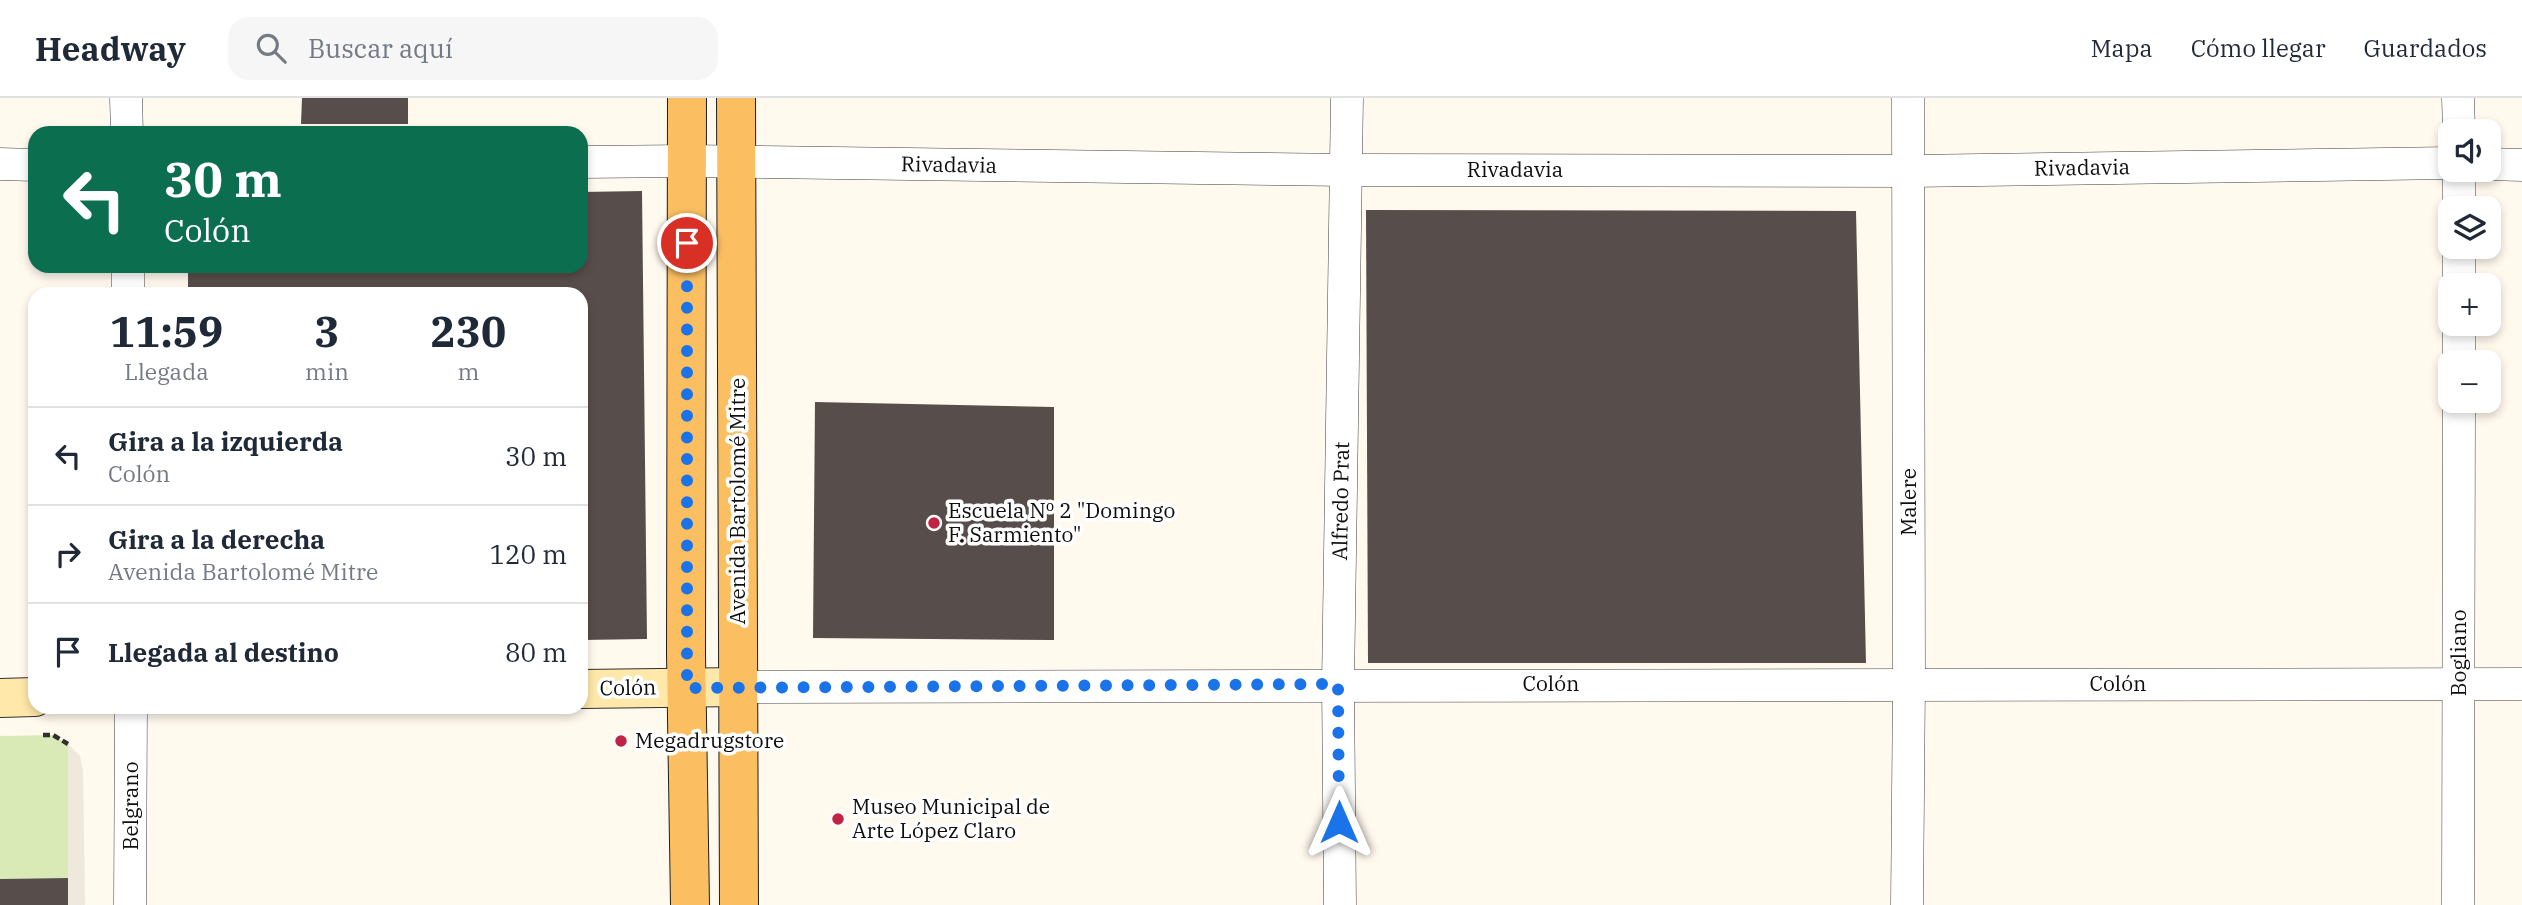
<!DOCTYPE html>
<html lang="es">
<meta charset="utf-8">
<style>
:root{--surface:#fff;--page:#f6f6f7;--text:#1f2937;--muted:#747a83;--line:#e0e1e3}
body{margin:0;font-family:"IBM Plex Serif",serif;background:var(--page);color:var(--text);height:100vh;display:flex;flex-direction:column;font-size:26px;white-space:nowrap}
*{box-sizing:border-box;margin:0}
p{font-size:23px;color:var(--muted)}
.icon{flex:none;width:38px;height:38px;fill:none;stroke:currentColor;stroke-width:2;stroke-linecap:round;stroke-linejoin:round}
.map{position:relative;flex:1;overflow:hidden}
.sheet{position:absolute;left:28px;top:189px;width:560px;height:427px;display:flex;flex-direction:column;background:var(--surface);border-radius:21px;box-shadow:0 4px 10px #0003}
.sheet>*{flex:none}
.banner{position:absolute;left:28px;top:28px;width:560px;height:147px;border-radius:21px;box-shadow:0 4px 10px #0003;background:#0b6e4f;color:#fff;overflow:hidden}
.buttons{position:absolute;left:2438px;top:21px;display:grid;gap:14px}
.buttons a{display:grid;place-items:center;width:63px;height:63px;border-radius:14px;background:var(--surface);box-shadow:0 4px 10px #0003;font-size:35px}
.pin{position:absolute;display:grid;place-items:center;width:60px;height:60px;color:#fff;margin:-30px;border:4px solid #fff;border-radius:50%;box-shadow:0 2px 7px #0007}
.me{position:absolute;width:77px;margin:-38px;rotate:0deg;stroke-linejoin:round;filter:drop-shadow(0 0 5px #0008)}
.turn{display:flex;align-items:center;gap:24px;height:147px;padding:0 21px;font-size:32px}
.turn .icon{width:91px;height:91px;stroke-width:2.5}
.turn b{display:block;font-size:49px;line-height:60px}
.eta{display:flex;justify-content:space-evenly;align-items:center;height:119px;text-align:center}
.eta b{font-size:42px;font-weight:800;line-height:49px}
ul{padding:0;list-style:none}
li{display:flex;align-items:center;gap:21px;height:98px;padding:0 21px;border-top:2px solid var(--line)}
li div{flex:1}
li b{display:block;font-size:26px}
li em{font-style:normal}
header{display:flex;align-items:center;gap:42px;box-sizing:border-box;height:98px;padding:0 35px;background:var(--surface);border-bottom:2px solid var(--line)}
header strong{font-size:33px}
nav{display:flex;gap:38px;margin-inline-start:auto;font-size:24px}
.search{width:490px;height:63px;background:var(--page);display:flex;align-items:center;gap:18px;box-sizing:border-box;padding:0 24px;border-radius:21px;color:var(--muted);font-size:26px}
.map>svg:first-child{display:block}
.green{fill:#d9eab7}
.plaza{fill:#efe8dd}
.building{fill:#574d4a}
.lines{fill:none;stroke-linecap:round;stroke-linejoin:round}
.street-casing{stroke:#414141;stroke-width:33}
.secondary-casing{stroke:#303030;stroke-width:40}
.primary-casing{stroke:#1f1f1f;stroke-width:40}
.path{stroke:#303030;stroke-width:4.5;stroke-dasharray:7 3.5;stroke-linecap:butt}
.street{stroke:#fff;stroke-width:32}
.secondary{stroke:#ffe8a9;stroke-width:38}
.primary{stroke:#fbbf62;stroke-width:38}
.route{stroke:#1a73e8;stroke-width:12;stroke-dasharray:0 21.6}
.poi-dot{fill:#c12342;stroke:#fff;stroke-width:2.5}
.labels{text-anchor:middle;stroke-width:7;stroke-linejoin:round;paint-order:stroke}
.street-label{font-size:21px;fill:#0e0e0e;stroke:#fff}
.poi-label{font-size:21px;fill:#0e0e0e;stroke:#fff;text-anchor:start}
</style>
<header>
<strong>Headway</strong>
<div class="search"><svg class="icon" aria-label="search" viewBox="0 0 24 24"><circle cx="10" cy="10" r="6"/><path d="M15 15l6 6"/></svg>Buscar aquí</div>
<nav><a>Mapa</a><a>Cómo llegar</a><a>Guardados</a></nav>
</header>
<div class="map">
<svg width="2522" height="807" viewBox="0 0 2522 807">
<rect width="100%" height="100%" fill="#fff9ee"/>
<path class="green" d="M53 637 68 646V780L0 781V638Z"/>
<path class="plaza" d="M68 646 80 658 83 673 85 807H68Z"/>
<g class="building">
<path d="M302 0H408V26H301Z"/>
<path d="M642 93 647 541 581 542V196H188V168H581V94Z"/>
<path d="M1366 112 1856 113 1866 565H1368Z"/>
<path d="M815 304 1054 309V542L813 540Z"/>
<path d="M68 780V807H0V781Z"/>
</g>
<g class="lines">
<defs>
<g id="street">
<path d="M126 0 127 35"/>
<path d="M2458 0 2459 33"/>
<path d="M581 64 687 63 1347 72 1910 73 2450 65"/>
<path d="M0 66 35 67"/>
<path d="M2488 66 2522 67"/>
<path d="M2459 72V110"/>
<path d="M2459 149V187"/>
<path d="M128 168V196"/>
<path d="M2459 226V264"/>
<path d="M739 589 2522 586"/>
<path d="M130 807 131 609"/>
<path d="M1340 807 1338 586 1347 0"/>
<path d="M1907 807 1909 586 1908 0"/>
<path d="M2458 807 2459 303"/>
</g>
<g id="secondary">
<path d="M581 591 739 589"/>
<path d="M0 600 35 599"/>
</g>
<g id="primary">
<path d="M687 0 686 557 690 807"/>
<path d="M736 0 739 807"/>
</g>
</defs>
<use href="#street" class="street-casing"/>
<use href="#secondary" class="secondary-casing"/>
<use href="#primary" class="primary-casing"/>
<path class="path" d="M43 637H53L68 646"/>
<use href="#street" class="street"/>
<use href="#secondary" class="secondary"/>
<use href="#primary" class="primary"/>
</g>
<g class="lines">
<path class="route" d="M687 145V590L1338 586 1339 724"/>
</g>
<g class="poi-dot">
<circle cx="934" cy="425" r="7"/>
<circle cx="621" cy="643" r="7"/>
<circle cx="838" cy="721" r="7"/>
</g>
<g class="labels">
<g class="street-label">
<text transform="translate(949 67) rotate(1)" y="7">Rivadavia</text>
<text transform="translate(2082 70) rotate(-1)" y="7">Rivadavia</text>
<text x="1515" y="79">Rivadavia</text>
<text transform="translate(738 403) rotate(-90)" y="7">Avenida Bartolomé Mitre</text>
<text transform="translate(1341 403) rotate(-89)" y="7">Alfredo Prat</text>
<text transform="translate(1909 404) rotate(-90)" y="7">Malere</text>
<text transform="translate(2459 555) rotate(-90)" y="7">Bogliano</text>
<text x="1551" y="593">Colón</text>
<text x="2118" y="593">Colón</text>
<text transform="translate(628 590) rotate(-1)" y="7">Colón</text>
<text transform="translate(131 708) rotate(-90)" y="7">Belgrano</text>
</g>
<g class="poi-label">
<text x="948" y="420">Escuela Nº 2 "Domingo<tspan x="948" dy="24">F. Sarmiento"</tspan></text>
<text x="635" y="650">Megadrugstore</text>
<text x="852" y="716">Museo Municipal de<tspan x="852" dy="24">Arte López Claro</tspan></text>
</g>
</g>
</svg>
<div class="buttons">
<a><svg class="icon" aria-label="sound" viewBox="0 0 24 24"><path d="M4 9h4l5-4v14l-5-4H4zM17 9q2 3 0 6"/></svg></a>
<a><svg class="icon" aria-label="layers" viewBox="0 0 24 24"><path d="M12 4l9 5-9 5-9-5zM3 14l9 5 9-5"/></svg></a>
<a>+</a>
<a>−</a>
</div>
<div class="pin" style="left:687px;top:145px;background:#d93025"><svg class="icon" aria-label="arrive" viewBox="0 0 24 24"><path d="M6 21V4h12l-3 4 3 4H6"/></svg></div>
<svg class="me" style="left:1339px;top:724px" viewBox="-20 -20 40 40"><path d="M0-17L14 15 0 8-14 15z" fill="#1a73e8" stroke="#fff" stroke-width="4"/></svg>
<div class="banner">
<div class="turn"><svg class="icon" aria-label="left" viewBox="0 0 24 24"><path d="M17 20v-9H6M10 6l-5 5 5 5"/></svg><div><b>30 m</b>Colón</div></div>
</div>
<section class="sheet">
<div class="eta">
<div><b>11:59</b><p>Llegada</p></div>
<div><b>3</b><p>min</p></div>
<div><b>230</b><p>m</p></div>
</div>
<ul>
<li><svg class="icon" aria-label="left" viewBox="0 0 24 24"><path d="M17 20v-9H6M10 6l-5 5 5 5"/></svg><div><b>Gira a la izquierda</b><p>Colón</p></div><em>30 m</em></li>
<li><svg class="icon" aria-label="right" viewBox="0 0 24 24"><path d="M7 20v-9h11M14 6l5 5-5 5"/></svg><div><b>Gira a la derecha</b><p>Avenida Bartolomé Mitre</p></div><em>120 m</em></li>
<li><svg class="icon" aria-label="arrive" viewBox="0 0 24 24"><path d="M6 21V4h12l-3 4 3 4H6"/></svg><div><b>Llegada al destino</b></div><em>80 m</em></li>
</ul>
</section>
</div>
